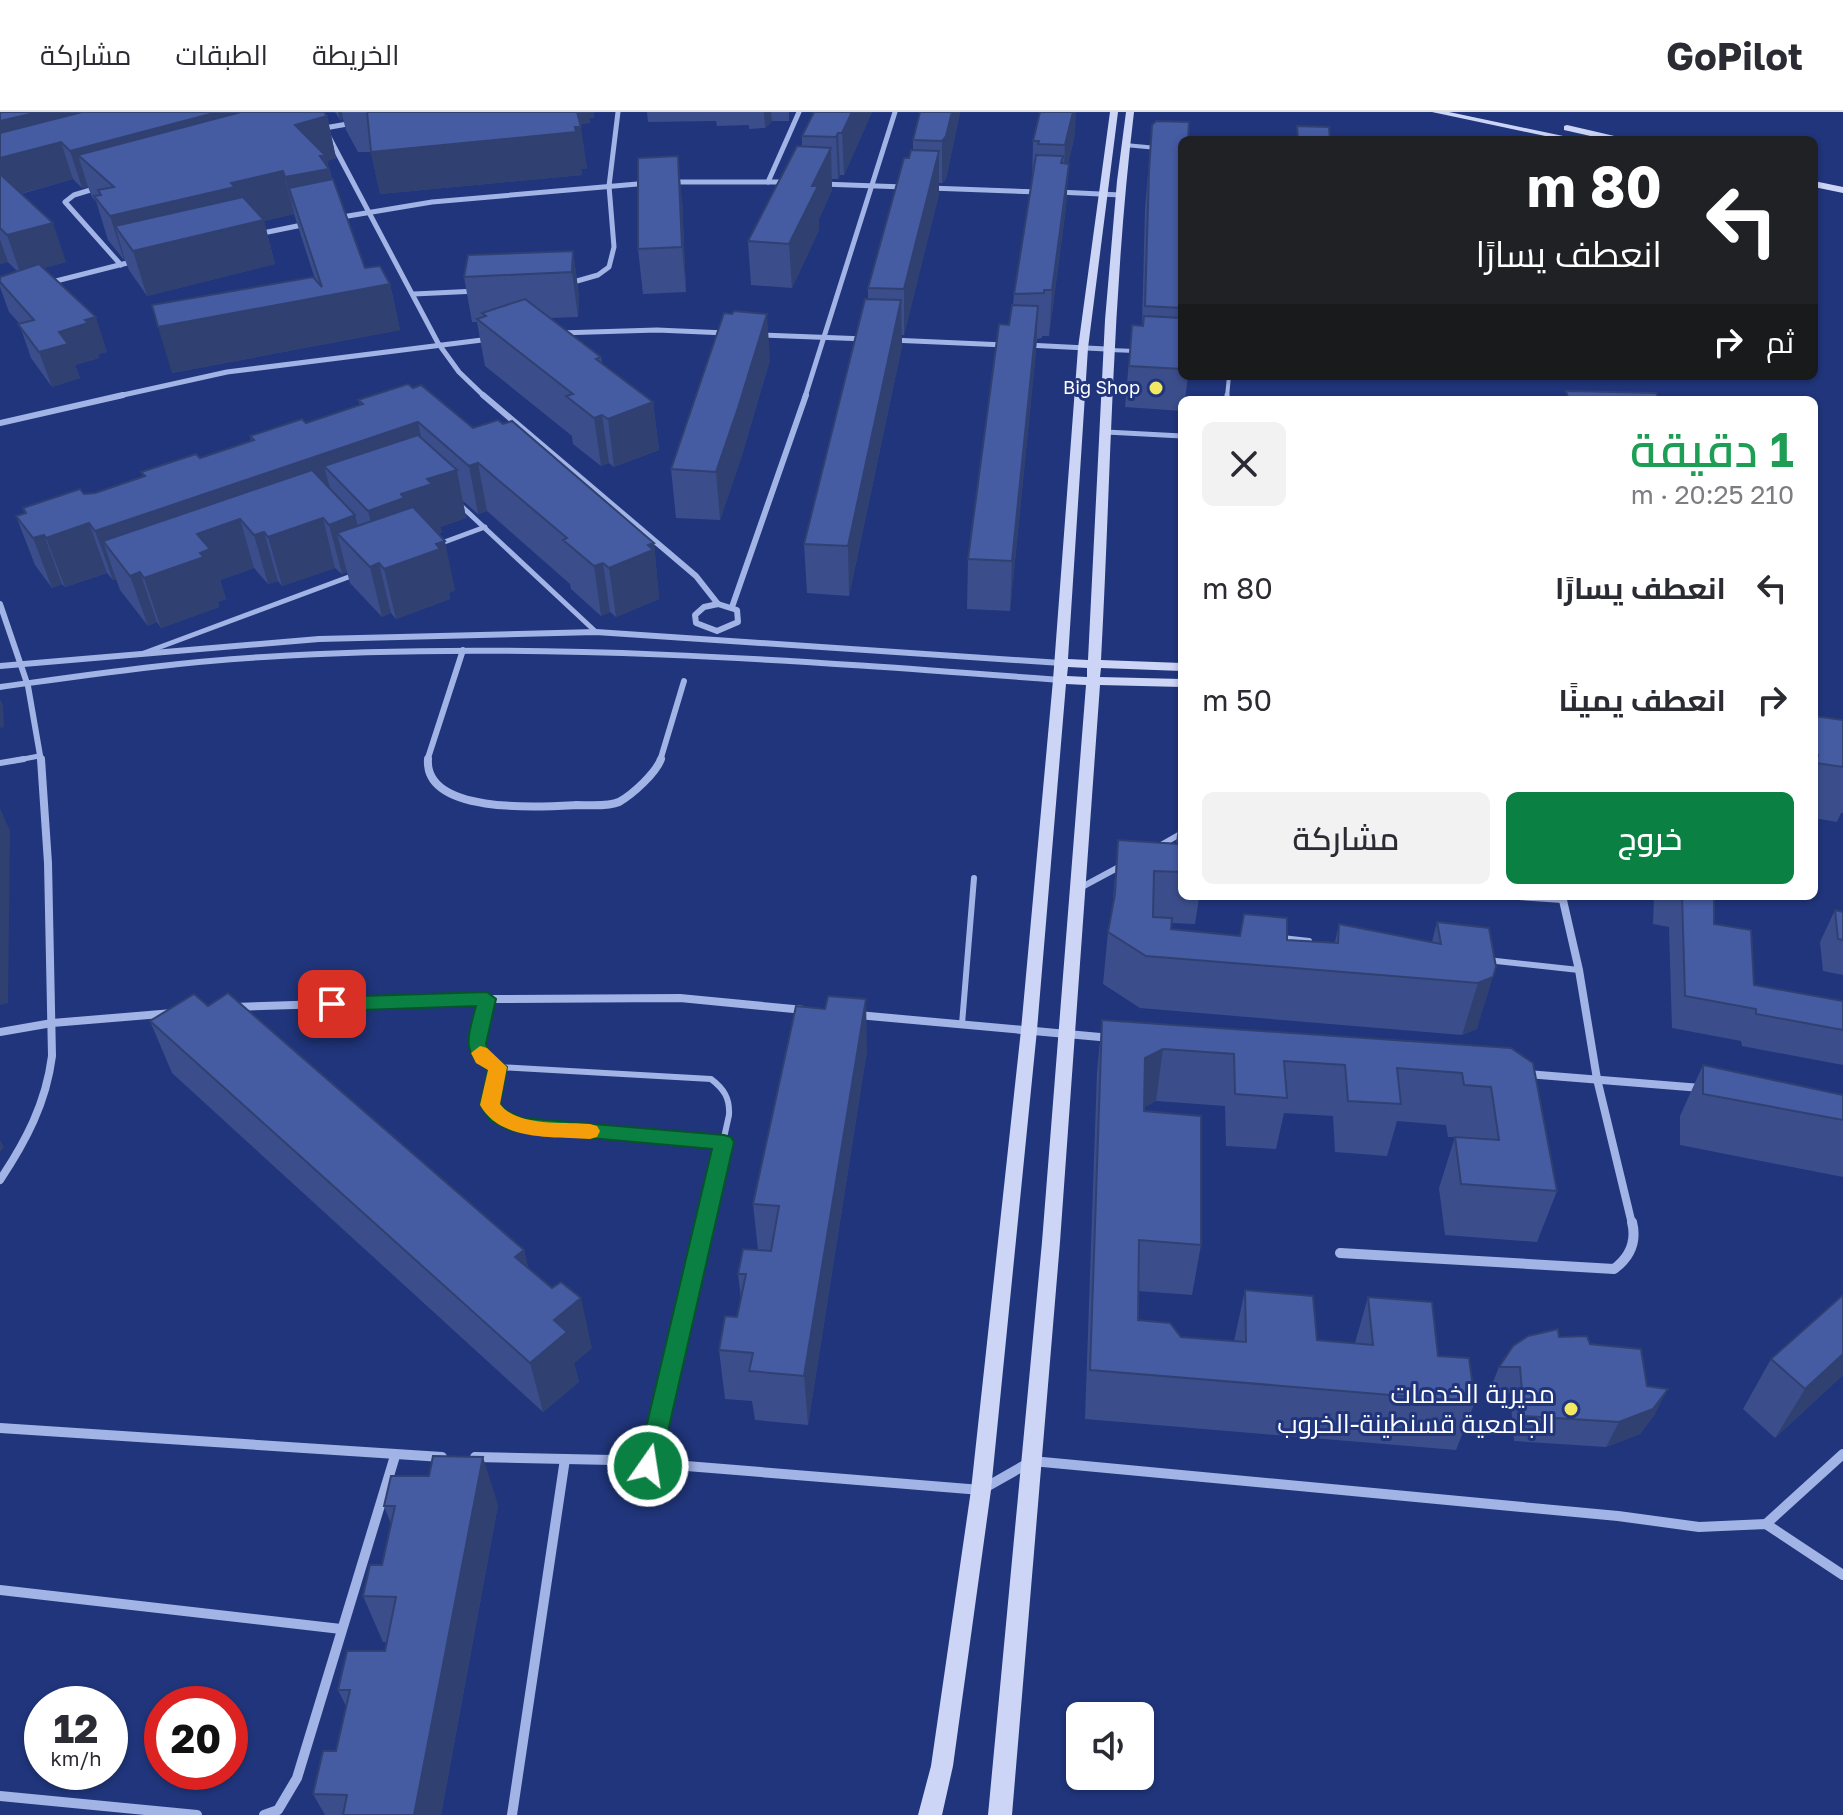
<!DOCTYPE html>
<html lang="ar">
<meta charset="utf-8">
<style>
:root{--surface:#fff;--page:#f2f2f3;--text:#2b2b33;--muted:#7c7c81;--line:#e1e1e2;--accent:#0b8043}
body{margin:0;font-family:"Golos Text",Cairo,sans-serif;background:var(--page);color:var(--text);direction:rtl;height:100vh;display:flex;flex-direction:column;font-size:30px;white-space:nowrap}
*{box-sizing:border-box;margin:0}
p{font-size:26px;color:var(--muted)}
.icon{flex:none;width:44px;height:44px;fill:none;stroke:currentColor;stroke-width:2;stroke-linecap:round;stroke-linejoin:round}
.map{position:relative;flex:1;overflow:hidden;direction:ltr}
.side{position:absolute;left:1178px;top:284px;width:640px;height:504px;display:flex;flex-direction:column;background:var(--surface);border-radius:12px;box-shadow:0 2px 6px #0004;direction:rtl}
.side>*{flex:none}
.guide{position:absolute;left:1178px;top:24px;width:640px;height:244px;border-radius:12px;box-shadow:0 2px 6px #0004;direction:rtl;background:#202124;color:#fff;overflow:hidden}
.tools{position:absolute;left:1066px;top:1590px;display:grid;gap:16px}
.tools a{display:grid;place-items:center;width:88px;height:88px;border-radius:12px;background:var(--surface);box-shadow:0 2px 6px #0004;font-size:40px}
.speed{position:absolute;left:24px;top:1574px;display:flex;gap:16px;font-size:40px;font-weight:700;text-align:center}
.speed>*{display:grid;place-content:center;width:104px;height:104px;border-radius:50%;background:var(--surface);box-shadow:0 2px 6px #0004;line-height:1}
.speed small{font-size:20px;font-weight:400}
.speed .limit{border:12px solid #d22;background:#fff;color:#111}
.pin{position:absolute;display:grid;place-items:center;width:68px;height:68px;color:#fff;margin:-34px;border-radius:16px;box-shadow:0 4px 12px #0006}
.me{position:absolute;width:88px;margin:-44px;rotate:13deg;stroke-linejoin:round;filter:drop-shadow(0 0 6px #0008)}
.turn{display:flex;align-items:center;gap:28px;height:168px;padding:0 24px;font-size:36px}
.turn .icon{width:104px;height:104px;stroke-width:2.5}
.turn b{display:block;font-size:56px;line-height:68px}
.then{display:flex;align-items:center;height:76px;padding:0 24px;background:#0003;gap:16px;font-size:30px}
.round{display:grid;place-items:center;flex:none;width:84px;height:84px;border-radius:12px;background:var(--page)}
.headline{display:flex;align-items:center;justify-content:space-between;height:136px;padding:0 24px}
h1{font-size:48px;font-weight:600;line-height:60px;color:#1e9e55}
.primary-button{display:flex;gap:16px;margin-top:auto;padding:16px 24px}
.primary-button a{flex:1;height:92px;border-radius:12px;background:var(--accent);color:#fff;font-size:32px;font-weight:600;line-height:92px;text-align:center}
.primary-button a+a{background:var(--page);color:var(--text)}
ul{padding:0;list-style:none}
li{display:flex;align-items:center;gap:24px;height:112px;padding:0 24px}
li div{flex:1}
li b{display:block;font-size:30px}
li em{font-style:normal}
header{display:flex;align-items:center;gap:48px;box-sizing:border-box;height:112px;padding:0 40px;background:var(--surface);border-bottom:2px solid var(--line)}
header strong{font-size:38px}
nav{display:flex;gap:44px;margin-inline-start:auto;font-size:28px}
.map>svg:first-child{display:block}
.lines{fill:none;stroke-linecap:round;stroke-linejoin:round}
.lane-far3{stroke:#a2b3e6;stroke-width:4}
.lane-far2{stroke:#a2b3e6;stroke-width:5}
.lane-far1{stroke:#a2b3e6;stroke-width:6}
.lane{stroke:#a2b3e6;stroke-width:8}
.street-far3{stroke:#a2b3e6;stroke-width:5}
.street-far2{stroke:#a2b3e6;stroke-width:6}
.street-far1{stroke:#a2b3e6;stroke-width:8}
.street{stroke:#a2b3e6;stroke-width:10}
.secondary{fill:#ccd5f5;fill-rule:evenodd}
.wall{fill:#3b4e8b}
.shaded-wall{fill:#304071}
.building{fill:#455ba2;stroke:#304071;stroke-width:2}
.route{fill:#0b8043;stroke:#07532c;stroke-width:2}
.slow{fill:#f59e0b}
.poi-dot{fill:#f3e863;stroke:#20357b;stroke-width:3}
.labels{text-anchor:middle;stroke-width:6;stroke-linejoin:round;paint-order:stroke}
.far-poi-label{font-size:18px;fill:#fff;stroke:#20357b;text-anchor:end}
.near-poi-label{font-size:26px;fill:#fff;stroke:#20357b;text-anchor:end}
</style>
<header>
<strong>GoPilot</strong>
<nav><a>الخريطة</a><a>الطبقات</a><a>مشاركة</a></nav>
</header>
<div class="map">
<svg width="1843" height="1703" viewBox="0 0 1843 1703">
<rect width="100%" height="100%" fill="#20357b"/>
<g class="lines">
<g class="lane-far3">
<path d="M1125 33 1157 36"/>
<path d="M1110 238 1135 239"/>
<path d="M1227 285 1229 264"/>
</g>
<g class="lane-far2">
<path d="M1227 288V283"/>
<path d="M1106 320 1182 324"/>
<path d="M458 391 596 520"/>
<path d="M439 432 485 415"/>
<path d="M144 541 354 463"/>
<path d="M13 649 39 644"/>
</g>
<g class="lane-far1">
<path d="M0 651 24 647"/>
<path d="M1161 733 1182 721"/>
<path d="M1080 776 1119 755"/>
<path d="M1503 784 1563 788"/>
<path d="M1282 826 1309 829"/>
<path d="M1487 848 1579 858"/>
<path d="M487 887C478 917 468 934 498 955L711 967C724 977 730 986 729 1003L705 1112"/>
<path d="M962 912 974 766"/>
<path d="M498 955 490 993 498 1004 519 1014 724 1030"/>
</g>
<path class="lane" d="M648 1354 705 1110"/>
<g class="street-far3">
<path d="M319 17 353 11"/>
<path d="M328 23 438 231 459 260 485 285"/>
<path d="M670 70H788"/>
<path d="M768 70 799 0"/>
<path d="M822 72 904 75"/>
<path d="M97 76 74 83 65 90 121 153"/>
<path d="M930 76 1040 80"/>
<path d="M1058 80 1121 83"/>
<path d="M336 106 432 90 649 71"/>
<path d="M258 122 307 112"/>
<path d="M48 171 135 149"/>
<path d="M570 171 598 163 609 155 614 135 609 74 618 0"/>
<path d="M414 182 477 179"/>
<path d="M559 221 657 218 726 221"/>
<path d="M759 223 866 227"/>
<path d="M891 228 1005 233"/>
<path d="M1027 233 1106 237"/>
<path d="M114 285 227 260 490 227"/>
<path d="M805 285 895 0"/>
</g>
<g class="street-far2">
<path d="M483 283 696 464 718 492"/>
<path d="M0 311 123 283"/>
<path d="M0 492 28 574 41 649"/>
<path d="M718 492 737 498 738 510 717 519 696 511 695 503 704 495Z"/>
<path d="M732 495 806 283"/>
<path d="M0 554 319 527 596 520 1061 551"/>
<path d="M0 575C88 563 175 550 264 545 529 528 795 548 1060 568"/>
<path d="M427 649 463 538"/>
<path d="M660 649 684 569"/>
</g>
<g class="street-far1">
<path d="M428 647C424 703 541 695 576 693 588 693 608 695 619 690 633 682 656 661 661 647"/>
<path d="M1562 784 1579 858 1597 967 1632 1112"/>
<path d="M234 895 487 887 680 886 804 898"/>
<path d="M858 903 1111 926"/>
<path d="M0 920 52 911 173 901"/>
<path d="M1527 962 1701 976"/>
<path d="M0 1068C26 1029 46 991 52 944L48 751 41 647"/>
</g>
<g class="street">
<path d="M1340 1141 1614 1157C1630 1145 1637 1130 1632 1110"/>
<path d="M0 1316 442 1345"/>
<path d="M475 1345 612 1348 981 1378 1032 1349 1618 1404 1699 1415 1766 1412 1843 1463"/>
<path d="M1766 1412 1843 1342"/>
<path d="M0 1478 341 1517"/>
<path d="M0 1684 197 1703"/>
<path d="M264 1703 278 1698 297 1666 395 1344"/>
<path d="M512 1703 565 1347"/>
</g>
<g class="secondary">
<path d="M1110 0H1118L1088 236 1068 547 1088 548 1105 208 1117 69 1126 0H1134C1112 182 1111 365 1101 548L1182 551V559L1101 556 1100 565 1182 567V575L1100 573 1060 1130 1012 1703H988L1042 1130 1086 573 1066 572 1037 918 991 1378 953 1654 942 1703H918L931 1654 971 1378 1021 918 1053 568 1078 236ZM1068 555 1087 556V565L1067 564Z"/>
<path d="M1432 0H1449L1582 28H1564Z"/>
<path d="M1567 13 1623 26 1624 28H1608L1564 18V14Z"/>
<path d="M1814 69 1843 75V81L1814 75Z"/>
</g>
</g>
<g class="wall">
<path d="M0 0 327 4 336 46 327 49 332 67 365 156 390 172 400 218 172 261 315 167 294 102 264 109 275 152 147 184 129 158 125 148H124L108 128 96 89 92 85 88 75 82 76 73 67 21 82 66 150 44 156 107 240 98 242 99 246 75 253 80 266 52 275 31 246 19 211 9 200 0 175V165L17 159 8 150 0 152Z"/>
<path d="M335 0H594V6H589L590 11 580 12 587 57H581L582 63 380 82 371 40H358L346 18 343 7 340 8Z"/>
<path d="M647 0H789V9H772L765 16 749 17V13L717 14 716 9 648 10Z"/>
<path d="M814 0H872L844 63H840L838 67H832V78L819 107V118L792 176 751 173 748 129 802 35V24Z"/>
<path d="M920 0H960L946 67 942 71H939V82L904 223H902V234L849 484 807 481 804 432 868 187V176L909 46 913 38V28Z"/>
<path d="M1152 13 1182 28V264H1188L1185 288H1182V299L1125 295 1132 213 1142 214 1145 97Z"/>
<path d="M1075 22 1068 52 1066 95 1049 224H1042V226L1037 227 1010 499 967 497 968 447 1009 213 1013 193 1014 182 1032 71 1033 29Z"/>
<path d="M682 87 686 180 643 182 638 137Z"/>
<path d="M573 139 579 184 578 205 550 206 601 245 602 252 653 290 659 338 614 355 609 351 601 354 573 332 572 324 485 254 477 210H472L464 165Z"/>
<path d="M770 248 742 343 720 408 676 406 671 357Z"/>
<path d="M413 276 654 431 659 487 616 505 610 500 601 504 571 477 570 472 487 399 478 402 463 389 466 406 440 415 442 420 438 422 455 478 449 481 450 487 396 507 391 501 382 505 350 471 347 460 342 462 335 456 282 474 278 469 268 472 254 456 220 468 226 487 218 490 219 495 161 516 157 510 148 514 120 478 116 467 113 468 107 461 65 475 62 472 52 476 35 453 16 404 24 401 23 396 95 381 143 364 141 360 200 346 251 329 250 324 306 311 360 293 358 288Z"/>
<path d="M1814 604 1843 608V701H1841L1837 710 1814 706Z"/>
<path d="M1182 684V784H1217L1216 787 1199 786 1195 812 1171 811V817L1287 828 1335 830 1339 812 1432 830 1437 810 1489 816 1477 917 1462 923 1140 896 1103 872 1108 820 1112 800 1118 728 1176 731Z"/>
<path d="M1654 784H1714V812L1754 873 1843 889V953L1742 934 1741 929 1672 916 1669 815 1653 812Z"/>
<path d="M1835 798 1843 800V863L1823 859 1820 830Z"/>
<path d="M208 894 524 1138 528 1156 592 1236 574 1251 579 1270 543 1300 172 961 150 909Z"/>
<path d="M1102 908 1511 936 1557 1079 1537 1130 1445 1123 1439 1076 1455 1025H1448L1446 1013 1397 1009 1387 1044 1335 1040 1333 1004 1284 1001 1276 1037 1226 1034 1225 994 1156 989 1144 995V999L1201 1133 1192 1183 1138 1179V1208L1181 1225 1234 1229 1245 1178 1317 1228 1355 1231 1368 1185 1438 1244 1475 1290 1456 1338 1085 1307 1097 960Z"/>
<path d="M867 938 808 1313 755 1308 752 1289 725 1287 719 1238 737 1205 741 1187 738 1162 758 1138 753 1092Z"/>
<path d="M1703 953 1843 983V1065L1680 1033V1004Z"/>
<path d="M1843 1183V1263L1775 1326 1743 1297 1771 1247Z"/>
<path d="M1559 1225 1590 1232 1647 1274 1655 1302 1640 1322 1606 1335 1514 1329 1510 1281 1489 1280 1499 1255Z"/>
<path d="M498 1393 441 1703H325L313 1682 336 1639 346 1594 338 1578 385 1539 386 1530H383L363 1484 382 1453 391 1412 384 1394Z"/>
</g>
<g class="shaded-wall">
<path d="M39 0H207L61 30 73 67 0 87V9Z"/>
<path d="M218 0H304L327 4 336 46 327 49 339 100 289 76 296 108 285 65 297 18 78 43 88 75 82 76 70 39Z"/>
<path d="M338 0H342L343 7 340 8Z"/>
<path d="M572 0H594V6H589L590 11 573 12Z"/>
<path d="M764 0H771L772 9 765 16Z"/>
<path d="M852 0H872L844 63 842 21Z"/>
<path d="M952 0H960L946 67 942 71V29Z"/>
<path d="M1072 0H1076L1075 22 1063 75 1065 33Z"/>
<path d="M581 15 587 57H581L582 63 380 82 371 40Z"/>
<path d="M838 21 840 63 838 67 836 25Z"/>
<path d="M831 36 832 78 819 107V118L792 176 789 132 812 74Z"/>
<path d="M939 39V82L904 223V177Z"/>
<path d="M678 44 682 87 686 180 682 135Z"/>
<path d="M1069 52 1066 95 1049 224 1052 178Z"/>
<path d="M283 59 294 102 264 109 275 152 147 184 133 139 115 114 125 148H124L110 104 231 71Z"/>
<path d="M53 111 66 150 21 163 7 123Z"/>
<path d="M0 127 8 150 0 152Z"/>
<path d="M573 139 579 184 578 205 572 160Z"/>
<path d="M390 172 400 218 172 261 158 215Z"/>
<path d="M901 188 902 234 849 484 848 434Z"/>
<path d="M1038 194 1036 240 1010 499 1012 449Z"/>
<path d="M767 202 770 248 742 343 720 408 716 360Z"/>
<path d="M96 205 107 240 98 242 99 246 75 253 80 266 52 275 39 240 59 220 85 208Z"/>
<path d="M653 290 659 338 614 355 608 307Z"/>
<path d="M602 303 609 351 601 354 594 306Z"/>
<path d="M418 310 428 358 324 354 334 391 240 407 254 456 220 468 226 487 218 490 219 495 161 516 144 466 200 441 103 429 116 467 113 468 95 419Z"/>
<path d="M478 351 487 399 478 402 469 354Z"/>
<path d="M457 358 466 406 440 415 442 420 414 430 380 448 368 399 427 367Z"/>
<path d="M355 403 367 452 337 421 347 460 342 462 329 413Z"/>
<path d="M323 406 335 456 282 474 268 425Z"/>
<path d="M89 411 107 461 65 475 46 426Z"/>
<path d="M264 420 278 469 268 472 254 423Z"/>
<path d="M44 423 62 472 52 476 33 426Z"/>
<path d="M445 429 455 478 449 481 450 487 396 507 384 457Z"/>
<path d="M654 431 659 487 616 505 609 456Z"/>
<path d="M379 451 391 501 382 505 370 455Z"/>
<path d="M603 451 610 500 601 504 594 454Z"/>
<path d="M140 460 157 510 148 514 130 464Z"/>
<path d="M0 587 3 593 4 615 0 616Z"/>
<path d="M0 696 10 719 8 891 0 893Z"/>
<path d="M1493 865 1477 917 1462 923 1478 871Z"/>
<path d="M866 887 867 938 808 1313 804 1264Z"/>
<path d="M1163 937 1156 989 1139 998 1145 946Z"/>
<path d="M0 1028 4 1035 0 1040Z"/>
<path d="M524 1138 536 1189 515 1145Z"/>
<path d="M581 1186 592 1236 574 1251 579 1270 543 1300 530 1251 554 1208Z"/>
<path d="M1843 1242V1263L1775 1326 1805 1277Z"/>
<path d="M1668 1277 1655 1302 1640 1322 1606 1335 1619 1310Z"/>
<path d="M483 1345 498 1393 441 1703H414Z"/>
</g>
<g class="building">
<path d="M0 0H39L0 9Z"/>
<path d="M82 0H218L70 39 61 30 0 46V21Z"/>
<path d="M241 0H324L327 4 295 13 326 44H320L329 57 285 65 283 59 231 71 235 75 110 104 94 84 101 83 98 78 114 75 78 43Z"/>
<path d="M367 0H577L581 15H575L576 20 371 40Z"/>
<path d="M814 0H852L842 21H838L836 25 802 24Z"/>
<path d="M920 0H952L946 24 942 29 913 28Z"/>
<path d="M1040 0H1073L1065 33 1038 32 1039 29H1033Z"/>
<path d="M1156 9 1189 10 1188 28H1182V196L1145 194 1149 59 1152 13Z"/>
<path d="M1297 14 1329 15 1330 28H1298Z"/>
<path d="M797 34 831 36 812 74H818L789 132 748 129Z"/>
<path d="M911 38 939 39 904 177 868 176 904 46H909Z"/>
<path d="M1036 43 1063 44 1061 51 1069 52 1052 178H1044V181L1014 182Z"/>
<path d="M678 44 682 135 638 137V46Z"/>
<path d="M0 62 53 111 7 123 0 116Z"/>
<path d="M333 67 365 156 380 154 390 172 158 215 152 193 313 165 322 175 289 76Z"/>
<path d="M243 85 264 108 133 139 115 114Z"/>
<path d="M573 139 572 160 464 165 468 143Z"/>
<path d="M39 152 96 205 85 208 88 211 59 220 68 232 39 240 18 212 34 208 0 170V165Z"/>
<path d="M525 187 601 245 596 247 653 290 608 307 602 303 594 306 566 284 573 282 477 207 486 204 482 201Z"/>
<path d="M865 187 901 188 848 434 804 432Z"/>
<path d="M1012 193 1038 194 1012 449 968 447 999 212 1009 213Z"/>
<path d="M734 199 767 202 738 296 716 360 671 357 724 201 732 202Z"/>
<path d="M1144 204 1182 206V257L1129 254 1132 213 1143 214Z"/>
<path d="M408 272 413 276 421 273 473 316 498 308 503 312 512 309 654 431 648 433 653 438 609 456 603 451 594 454 563 428 567 426 478 351 469 354 418 310 95 419 89 411 46 426 44 423 33 426 16 404 26 401 23 396 80 377 84 382 95 381 145 364 141 360 196 342 200 346 254 328 250 324 302 307 306 311 363 292 358 288Z"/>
<path d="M1566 279 1656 281 1659 288H1569Z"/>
<path d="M418 323 457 358 427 367 432 372 401 382 404 386 368 399 324 354Z"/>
<path d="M312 358 355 403 329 413 323 406 268 425 264 420 254 423 240 407 197 422 210 437 200 441 204 445 144 466 140 460 130 464 103 429Z"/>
<path d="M413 395 445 429 436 432 440 437 384 457 379 451 370 455 337 421Z"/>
<path d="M1814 604 1843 608V655L1816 651 1818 643H1814Z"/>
<path d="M1182 686V760L1154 759 1153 805 1172 806 1171 817 1240 824 1244 802 1287 806V828L1338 831 1339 812 1441 832 1437 810 1489 816 1496 855 1493 865 1478 871 1146 844 1108 820 1115 782 1118 728 1178 732Z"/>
<path d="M1682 784H1714V812L1751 818 1754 873 1843 889V918L1756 902V897L1685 884Z"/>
<path d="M1835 798 1843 800V828L1838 827Z"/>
<path d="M228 881 524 1138 515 1145 552 1176 561 1170 581 1186 554 1208 567 1220 530 1251 150 909 194 882 208 894Z"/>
<path d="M828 884 866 887 804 1264 749 1259 753 1241 719 1238 725 1204 737 1205 746 1162H738L743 1137 771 1139 779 1094 753 1092 796 894 825 897Z"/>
<path d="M1102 908 1511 936 1533 951 1557 1079 1461 1072 1455 1025 1499 1028 1491 975 1464 973 1462 961 1397 956 1401 992 1348 989 1345 953 1284 949 1287 986 1235 982 1234 942 1163 937 1145 946 1144 999 1201 1004V1133L1139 1128 1138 1208 1170 1211 1181 1225 1246 1230 1245 1178 1313 1184 1317 1228 1373 1233 1368 1185 1432 1190 1438 1244 1469 1246 1475 1290 1090 1258Z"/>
<path d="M1703 953 1843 983V1008L1703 982Z"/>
<path d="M1843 1183V1242L1805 1277 1771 1247Z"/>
<path d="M1558 1217 1559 1225 1587 1224 1590 1232 1641 1237 1647 1274 1668 1277 1653 1297 1619 1310 1524 1304 1520 1255H1499L1513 1234 1528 1224Z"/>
<path d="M433 1344 483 1345 414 1703H343L347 1683 313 1682 323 1639H336L350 1578H338L347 1539H385L396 1485 363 1484 370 1453H382L395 1394H384L391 1364H429Z"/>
</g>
<path class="route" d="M487 880 496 887 486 932 490 942 507 955 500 992 505 998 522 1006 724 1023 731 1025 734 1030 660 1354 657 1361 648 1364 640 1361 637 1354 712 1037 512 1019 491 1009 480 993 488 958C459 941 469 921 476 894L332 899 323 892 332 885Z"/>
<path class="slow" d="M480 934 487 936 507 955 500 992C517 1015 564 1010 590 1012L597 1014 600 1019 597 1025 590 1027C553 1024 501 1030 480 993L488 958 476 951 471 941Z"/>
<g class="poi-dot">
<circle cx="1156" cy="276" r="8"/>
<circle cx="1571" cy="1297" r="8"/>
</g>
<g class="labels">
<g class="far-poi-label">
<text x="1140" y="282">Big Shop</text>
</g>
<g class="near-poi-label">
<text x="1555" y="1291">مديرية الخدمات<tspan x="1555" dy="30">الجامعية قسنطينة-الخروب</tspan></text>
</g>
</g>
</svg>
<div class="tools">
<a><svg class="icon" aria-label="sound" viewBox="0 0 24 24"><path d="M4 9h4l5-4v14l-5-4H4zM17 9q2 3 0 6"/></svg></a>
</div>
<div class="speed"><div>12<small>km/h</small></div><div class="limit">20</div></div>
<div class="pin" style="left:332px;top:892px;background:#d93025"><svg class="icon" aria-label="arrive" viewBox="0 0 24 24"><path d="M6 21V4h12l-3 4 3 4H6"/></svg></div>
<svg class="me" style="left:648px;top:1354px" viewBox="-20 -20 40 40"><circle r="17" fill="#0b8043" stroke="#fff" stroke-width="3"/><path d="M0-11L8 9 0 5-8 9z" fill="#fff"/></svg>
<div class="guide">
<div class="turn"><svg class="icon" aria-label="left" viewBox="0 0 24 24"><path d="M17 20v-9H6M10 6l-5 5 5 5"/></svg><div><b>80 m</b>انعطف يسارًا</div></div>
<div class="then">ثم<svg class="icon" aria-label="right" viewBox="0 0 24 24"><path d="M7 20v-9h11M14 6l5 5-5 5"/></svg></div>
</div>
<section class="side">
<div class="headline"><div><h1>1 دقيقة</h1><p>210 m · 20:25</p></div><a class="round"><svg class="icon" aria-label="close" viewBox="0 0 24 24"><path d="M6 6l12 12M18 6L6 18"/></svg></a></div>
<ul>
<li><svg class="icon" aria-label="left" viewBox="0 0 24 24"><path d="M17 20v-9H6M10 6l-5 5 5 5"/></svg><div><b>انعطف يسارًا</b></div><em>80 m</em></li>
<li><svg class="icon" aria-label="right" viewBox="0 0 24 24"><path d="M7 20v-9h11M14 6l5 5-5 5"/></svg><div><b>انعطف يمينًا</b></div><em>50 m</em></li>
</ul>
<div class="primary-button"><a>خروج</a><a>مشاركة</a></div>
</section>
</div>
